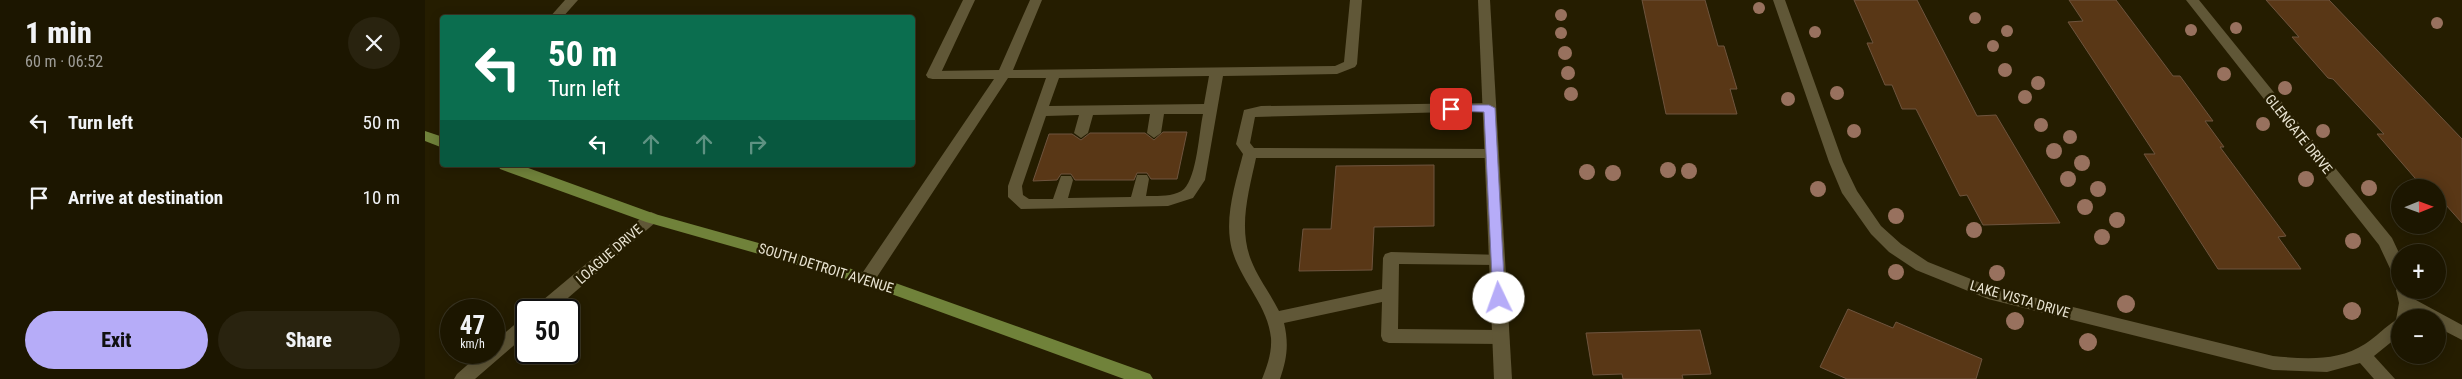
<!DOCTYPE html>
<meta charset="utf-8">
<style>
:root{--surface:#1c1600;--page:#29230f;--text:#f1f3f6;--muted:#a09f99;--line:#3a3522;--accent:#b6acf8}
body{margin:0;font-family:"Roboto Condensed",sans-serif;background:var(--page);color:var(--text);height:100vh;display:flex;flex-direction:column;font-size:19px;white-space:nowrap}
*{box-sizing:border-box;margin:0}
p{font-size:16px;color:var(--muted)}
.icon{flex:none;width:28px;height:28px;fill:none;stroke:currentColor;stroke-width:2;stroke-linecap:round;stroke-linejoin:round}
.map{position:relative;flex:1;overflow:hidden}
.sheet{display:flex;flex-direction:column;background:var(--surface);width:425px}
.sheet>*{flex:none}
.top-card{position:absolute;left:15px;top:15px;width:475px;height:152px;border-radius:5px;box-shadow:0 2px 12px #0003,0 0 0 1px var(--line);background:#0b6e4f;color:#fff;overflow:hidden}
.needle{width:32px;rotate:89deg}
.buttons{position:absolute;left:1966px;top:179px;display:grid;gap:10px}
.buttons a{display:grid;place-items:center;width:55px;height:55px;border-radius:50%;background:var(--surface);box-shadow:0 2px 12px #0003,0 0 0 1px var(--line);font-size:25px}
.speed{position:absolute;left:15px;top:299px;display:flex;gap:10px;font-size:25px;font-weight:700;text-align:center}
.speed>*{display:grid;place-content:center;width:65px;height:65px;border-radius:50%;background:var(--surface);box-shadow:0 2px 12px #0003,0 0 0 1px var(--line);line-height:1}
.speed small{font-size:12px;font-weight:400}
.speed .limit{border:2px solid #111;border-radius:8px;background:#fff;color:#111}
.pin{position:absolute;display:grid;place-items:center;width:42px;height:42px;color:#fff;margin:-21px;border-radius:10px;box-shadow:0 2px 8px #0006}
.me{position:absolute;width:55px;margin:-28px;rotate:357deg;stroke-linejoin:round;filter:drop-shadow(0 0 4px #0008)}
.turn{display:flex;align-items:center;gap:18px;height:105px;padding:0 25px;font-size:22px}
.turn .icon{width:65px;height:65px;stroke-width:2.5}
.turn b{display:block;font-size:35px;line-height:42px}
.lanes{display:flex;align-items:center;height:48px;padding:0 25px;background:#0003;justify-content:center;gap:25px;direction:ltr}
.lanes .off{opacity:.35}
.round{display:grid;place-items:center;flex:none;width:52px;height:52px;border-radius:26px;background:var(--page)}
.head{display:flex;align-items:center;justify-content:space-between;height:85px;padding:0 25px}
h1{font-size:30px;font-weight:800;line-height:38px}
.action{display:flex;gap:10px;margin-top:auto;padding:10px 25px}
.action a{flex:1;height:58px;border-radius:30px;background:var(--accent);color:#111;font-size:20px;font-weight:800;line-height:58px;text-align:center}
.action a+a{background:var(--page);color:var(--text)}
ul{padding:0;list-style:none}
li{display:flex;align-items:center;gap:15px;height:75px;padding:0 25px}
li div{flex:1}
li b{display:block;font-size:19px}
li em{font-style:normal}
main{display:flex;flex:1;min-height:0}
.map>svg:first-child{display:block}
.building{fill:#593716;stroke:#6e543e}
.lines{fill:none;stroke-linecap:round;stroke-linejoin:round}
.service{fill:#605737;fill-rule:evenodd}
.minor{fill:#605737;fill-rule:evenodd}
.secondary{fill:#605737;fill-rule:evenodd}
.primary{fill:#70823a;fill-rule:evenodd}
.tree{fill:#98715e}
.route{fill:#b6acf8;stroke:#7670a1}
.labels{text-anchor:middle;stroke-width:5;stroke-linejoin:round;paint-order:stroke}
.street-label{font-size:14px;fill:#e9e4d2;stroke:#251d00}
</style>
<main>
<section class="sheet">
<div class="head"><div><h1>1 min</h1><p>60 m · 06:52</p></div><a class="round"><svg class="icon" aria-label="close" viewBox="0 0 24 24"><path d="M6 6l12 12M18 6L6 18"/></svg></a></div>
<ul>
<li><svg class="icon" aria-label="left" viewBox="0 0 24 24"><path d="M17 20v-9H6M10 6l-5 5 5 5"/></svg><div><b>Turn left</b></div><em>50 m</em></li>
<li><svg class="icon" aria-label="arrive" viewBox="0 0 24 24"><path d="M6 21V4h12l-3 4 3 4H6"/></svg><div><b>Arrive at destination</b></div><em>10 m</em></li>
</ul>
<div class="action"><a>Exit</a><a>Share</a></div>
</section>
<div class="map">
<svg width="2037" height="379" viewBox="0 0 2037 379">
<rect width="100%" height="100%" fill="#251d00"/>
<g class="building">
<path d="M1217 0H1280L1293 46H1299L1312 89H1305L1312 114H1241Z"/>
<path d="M1429 0H1492L1552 116 1571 115 1635 223 1558 225 1542 195 1535 196 1491 109H1477L1467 85H1460L1442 43H1448Z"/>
<path d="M1644 0H1691L1748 76H1755L1788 121H1780L1799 147H1795L1861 236 1853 237 1876 269H1793L1719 154H1730L1643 22 1658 21Z"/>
<path d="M1841 0H1904L2037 139V223L2012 195V188L1996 185 1983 170 1952 134H1959L1908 79 1903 78 1867 37H1874Z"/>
<path d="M738 132H762L752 179H726L722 173H712L709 180H650L646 174H636L632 180 608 181 624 134H647L656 140 665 133H720L729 140Z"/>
<path d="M1009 165V226L949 227 947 270 874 271 878 229H906L911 166Z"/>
<path d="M1423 309 1468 328 1471 322 1557 359 1551 379H1422L1395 367Z"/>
<path d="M1275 330 1286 374 1257 375 1258 379H1198L1197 374 1168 375 1161 333Z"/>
</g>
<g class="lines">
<g class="service">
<path d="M140 0H153L137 18H124Z"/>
<path d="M605 0H617L588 70 910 66 919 62 925 0H937L932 64 930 67 912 74 798 76 780 180 768 198 743 206 596 209 583 197V186L621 78H583L448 283 442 285 436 283 434 279 436 275 569 79H508L501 75 508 71 574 70ZM784 76 779 104 624 106 634 78ZM725 114 722 133 729 138 736 133 739 114H778C774 132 772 176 759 189 750 197 732 196 721 196L724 179 722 175H712L706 197 643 198 648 180 646 176H636L628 199H604L598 195 597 186 621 116 654 115 649 133 656 138 663 133 668 115Z"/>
<path d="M1064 103 1071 108 1069 111 830 117 825 143 829 148 1071 149 1073 153 1071 157 1066 158H831C824 191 813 227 826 260 833 278 845 293 854 311L957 289 958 258 960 254 966 252 1078 255 1080 259 1078 263 1072 265 974 264 973 329 1076 330 1082 332 1084 337 1082 342 1076 344 964 343 958 341 956 336 957 302 859 323C864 344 862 359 855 379H837C842 366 847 353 846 338 843 303 810 276 805 240 801 212 811 181 818 154L811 144 819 110 836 106Z"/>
</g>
<g class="minor">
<path d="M538 0H550L515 75 508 79 503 78 501 75Z"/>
<path d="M1348 0H1360L1418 162 1432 191 1456 226 1476 244 1503 262 1566 287 1848 356C1879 359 1912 362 1940 344 1951 337 1960 327 1971 320L1974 303 1971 290 1975 285V290H1987L1989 299 2037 325V340L2012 327V318H1995L1987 314 1986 318H1975V335L1949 356 1970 379H1949L1935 363 1902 372 1848 370 1563 299 1491 270 1464 252 1446 234 1417 193 1404 162Z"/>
<path d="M1761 0H1774L1967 238 1975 255V279L1969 277 1954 245Z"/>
<path d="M226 212 231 214 234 218 231 222 129 310H110L112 305 221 214Z"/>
<path d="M101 318V335L50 379H29L32 374 57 352H69V342L95 320Z"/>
</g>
<path class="secondary" d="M1053 0H1065L1087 379H1069Z"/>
<g class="primary">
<path d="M0 131 18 137V148L0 141Z"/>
<path d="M73 165H95L230 214 448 275 725 374 728 379H699L439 284 221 222 75 169Z"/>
</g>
</g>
<g class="tree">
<circle cx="1334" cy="8" r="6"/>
<circle cx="1136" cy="15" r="6"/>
<circle cx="1550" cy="18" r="6"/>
<circle cx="2012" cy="23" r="6"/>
<circle cx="1811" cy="28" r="6"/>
<circle cx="1766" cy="30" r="6"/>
<circle cx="1582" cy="31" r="6"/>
<circle cx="1390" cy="32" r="6"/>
<circle cx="1136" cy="33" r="6"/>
<circle cx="1568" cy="46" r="6"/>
<circle cx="1140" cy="53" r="7"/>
<circle cx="1580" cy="70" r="7"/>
<circle cx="1143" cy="73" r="7"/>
<circle cx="1799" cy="74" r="7"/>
<circle cx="1613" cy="83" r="7"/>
<circle cx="1860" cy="88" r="7"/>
<circle cx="1412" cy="93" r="7"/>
<circle cx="1146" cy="94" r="7"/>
<circle cx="1600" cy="97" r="7"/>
<circle cx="1363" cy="99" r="7"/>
<circle cx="1838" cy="124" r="7"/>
<circle cx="1616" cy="125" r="7"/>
<circle cx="1429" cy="131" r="7"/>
<circle cx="1898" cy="131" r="7"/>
<circle cx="1645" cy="137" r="7"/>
<circle cx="1629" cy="151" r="8"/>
<circle cx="1657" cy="163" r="8"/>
<circle cx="1243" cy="170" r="8"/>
<circle cx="1264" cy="171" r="8"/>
<circle cx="1162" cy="172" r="8"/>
<circle cx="1188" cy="173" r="8"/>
<circle cx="1643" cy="179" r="8"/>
<circle cx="1881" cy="179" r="8"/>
<circle cx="1944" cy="188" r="8"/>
<circle cx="1393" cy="189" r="8"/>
<circle cx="1673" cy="189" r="8"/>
<circle cx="1660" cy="207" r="8"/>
<circle cx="1471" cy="216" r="8"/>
<circle cx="1692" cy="220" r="8"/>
<circle cx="1549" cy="230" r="8"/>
<circle cx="1677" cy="237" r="8"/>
<circle cx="1928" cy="241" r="8"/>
<circle cx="1471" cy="272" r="8"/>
<circle cx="1572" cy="273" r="8"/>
<circle cx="1701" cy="304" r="9"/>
<circle cx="1927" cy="311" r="9"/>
<circle cx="1590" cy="321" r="9"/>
<circle cx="1663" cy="342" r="9"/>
</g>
<path class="route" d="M1026 105H1064L1070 108 1080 298 1074 303 1068 298 1059 112 1022 111 1021 109Z"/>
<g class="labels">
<g class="street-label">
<text transform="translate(1874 134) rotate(51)" y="5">GLENGATE DRIVE</text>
<text transform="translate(184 254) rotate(-41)" y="5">LOAGUE DRIVE</text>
<text transform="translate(401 268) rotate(17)" y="5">SOUTH DETROIT AVENUE</text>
<text transform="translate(1595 299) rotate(16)" y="5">LAKE VISTA DRIVE</text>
</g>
</g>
</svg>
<div class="buttons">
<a><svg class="needle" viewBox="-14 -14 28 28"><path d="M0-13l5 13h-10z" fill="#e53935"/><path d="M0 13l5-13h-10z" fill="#a09f99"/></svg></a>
<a>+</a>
<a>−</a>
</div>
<div class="speed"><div>47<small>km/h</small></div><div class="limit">50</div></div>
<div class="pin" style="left:1026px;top:109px;background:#d93025"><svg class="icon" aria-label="arrive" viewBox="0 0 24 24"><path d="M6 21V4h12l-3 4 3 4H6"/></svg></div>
<svg class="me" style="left:1074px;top:298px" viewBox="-20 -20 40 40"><circle r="19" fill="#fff"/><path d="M0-13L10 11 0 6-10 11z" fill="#b6acf8"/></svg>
<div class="top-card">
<div class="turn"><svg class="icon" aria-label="left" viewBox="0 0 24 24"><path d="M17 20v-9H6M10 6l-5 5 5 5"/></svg><div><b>50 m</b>Turn left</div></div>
<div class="lanes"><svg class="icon" aria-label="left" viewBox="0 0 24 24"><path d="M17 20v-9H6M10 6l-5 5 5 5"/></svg><svg class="icon off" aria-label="ahead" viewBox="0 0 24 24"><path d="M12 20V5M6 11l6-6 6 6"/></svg><svg class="icon off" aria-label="ahead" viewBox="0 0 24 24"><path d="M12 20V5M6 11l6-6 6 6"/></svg><svg class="icon off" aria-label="right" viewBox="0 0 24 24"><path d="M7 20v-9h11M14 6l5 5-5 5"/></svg></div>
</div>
</div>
</main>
